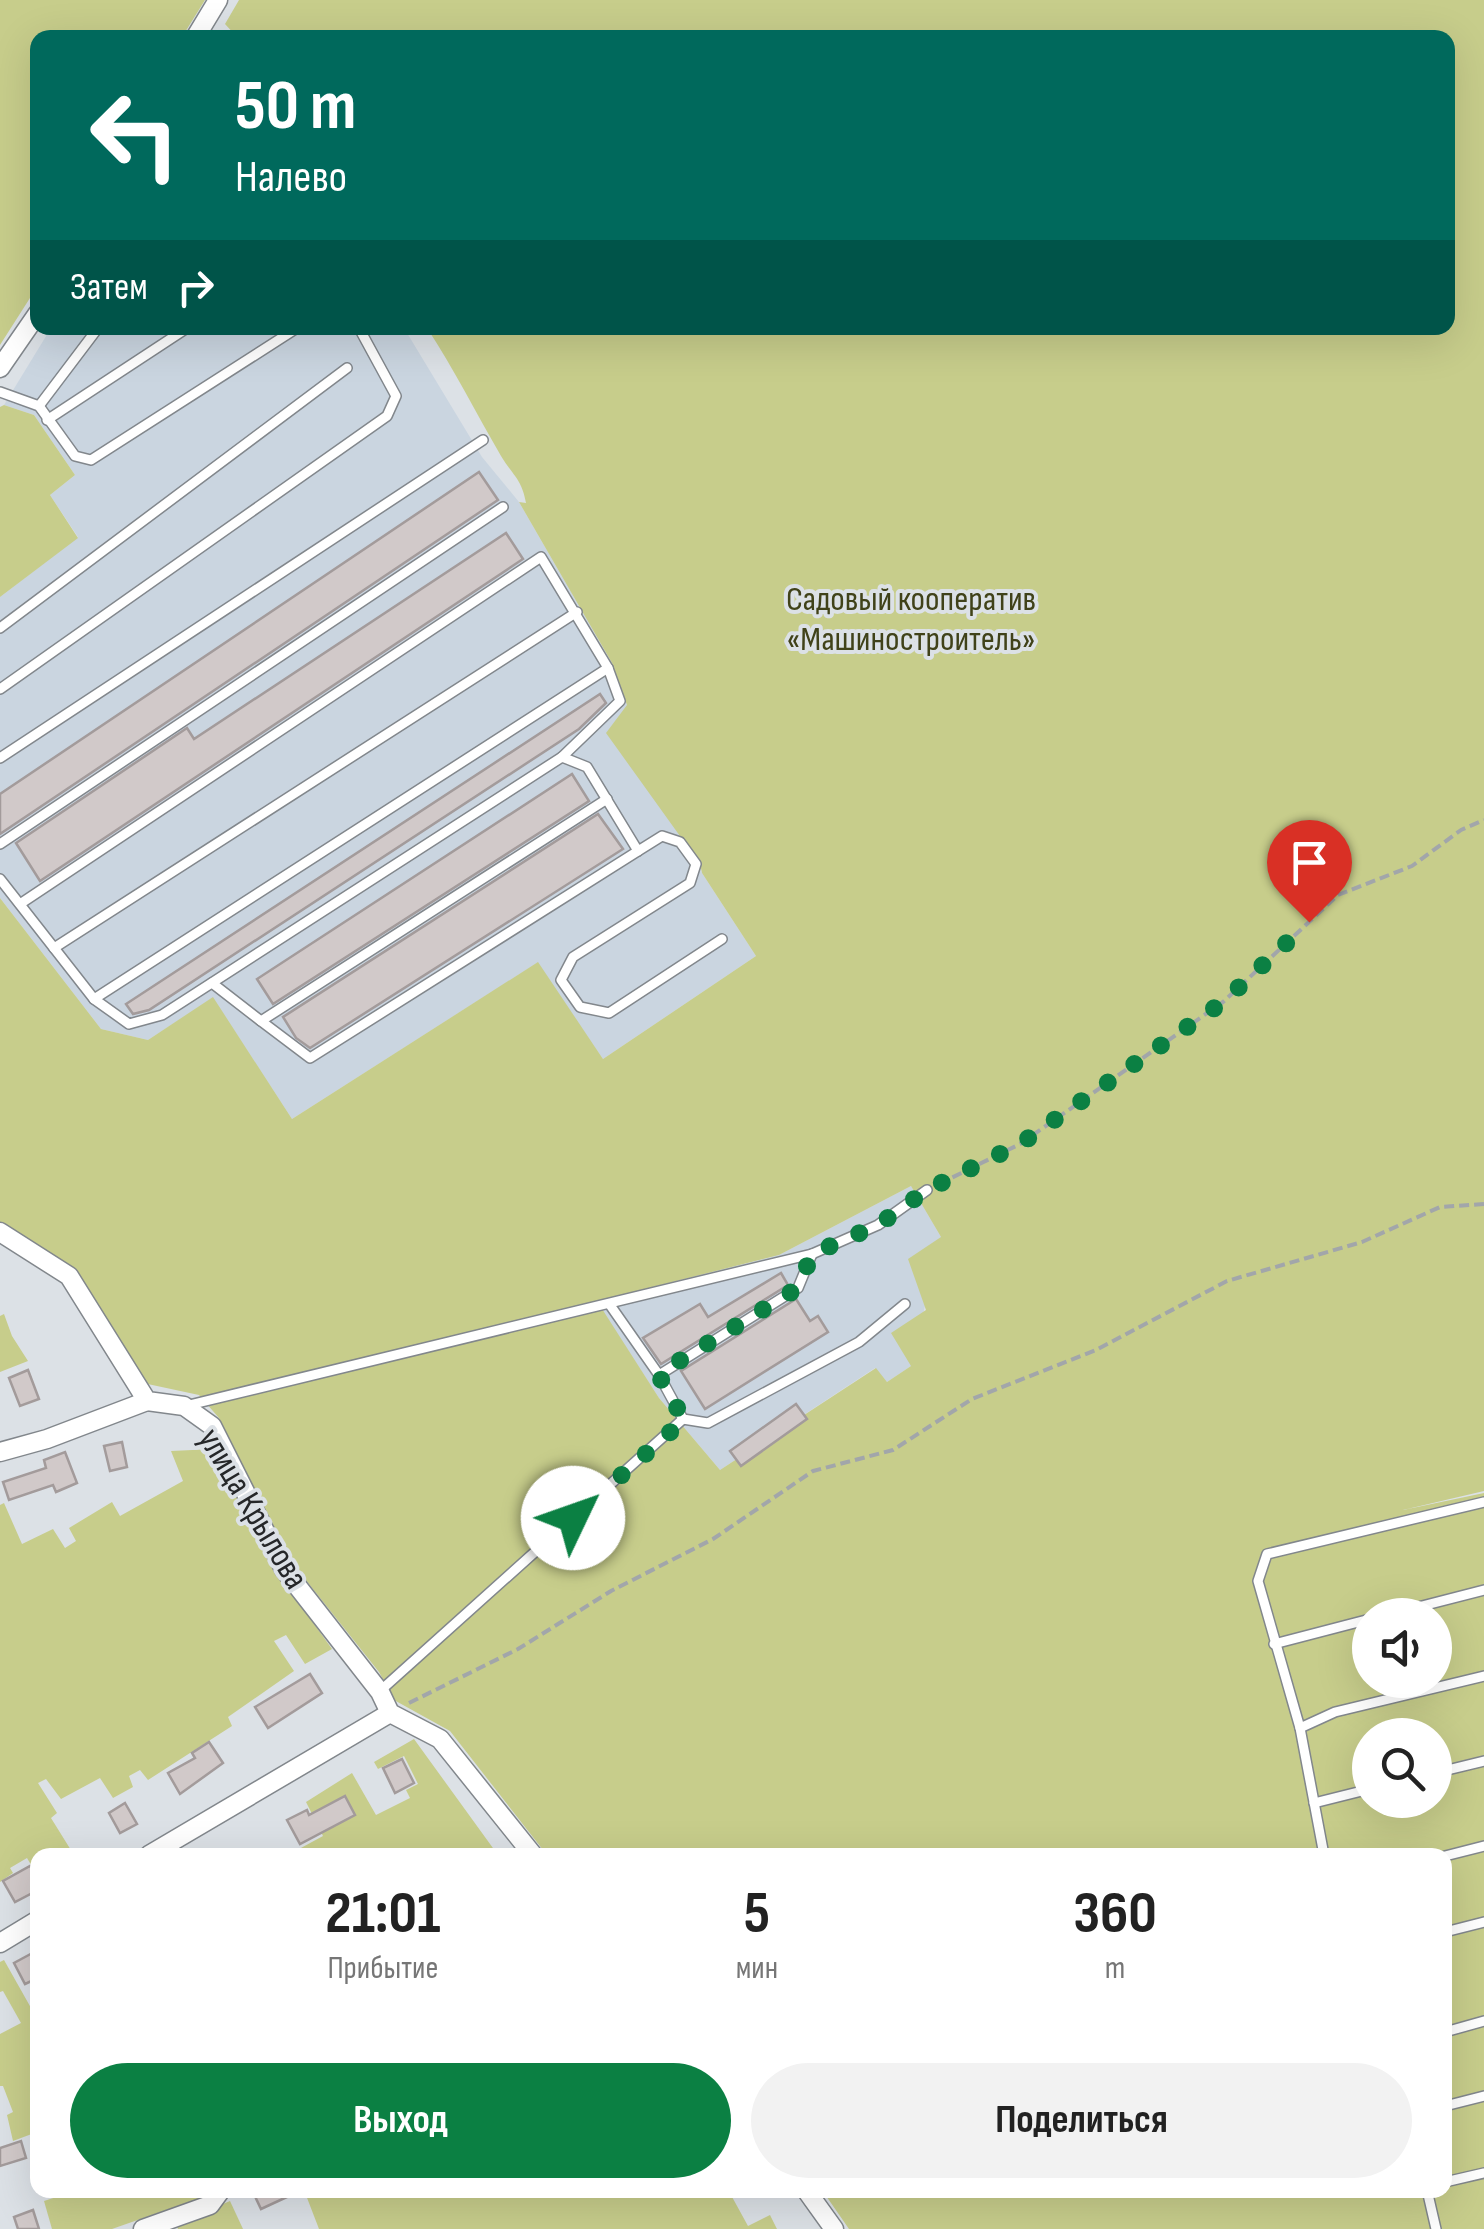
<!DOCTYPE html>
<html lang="ru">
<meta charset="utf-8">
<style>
:root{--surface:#fff;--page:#f2f2f2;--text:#222;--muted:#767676;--accent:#0b8043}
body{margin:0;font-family:"Sofia Sans Condensed",sans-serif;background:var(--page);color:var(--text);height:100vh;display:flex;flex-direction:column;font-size:38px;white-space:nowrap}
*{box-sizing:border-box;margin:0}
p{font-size:32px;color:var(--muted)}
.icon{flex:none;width:55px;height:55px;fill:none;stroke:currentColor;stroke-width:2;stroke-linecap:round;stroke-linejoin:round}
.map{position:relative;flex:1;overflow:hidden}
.sheet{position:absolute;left:30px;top:1848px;width:1422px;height:350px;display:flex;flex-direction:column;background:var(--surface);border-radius:20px;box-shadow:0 10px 40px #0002}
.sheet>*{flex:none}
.guide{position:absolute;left:30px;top:30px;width:1425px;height:305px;border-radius:20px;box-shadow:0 10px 40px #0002;background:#00695c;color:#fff;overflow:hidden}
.buttons{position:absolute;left:1352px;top:1598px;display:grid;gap:20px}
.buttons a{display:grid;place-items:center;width:100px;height:100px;border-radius:50%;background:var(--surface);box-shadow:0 10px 40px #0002;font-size:50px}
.pin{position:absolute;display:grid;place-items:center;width:85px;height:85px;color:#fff;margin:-102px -42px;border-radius:50% 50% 50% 0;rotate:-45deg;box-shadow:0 0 10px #0007}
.pin .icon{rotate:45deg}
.me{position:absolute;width:110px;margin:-55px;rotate:48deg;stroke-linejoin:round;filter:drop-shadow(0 0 8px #0008)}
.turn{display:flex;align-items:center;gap:35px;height:210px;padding:0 40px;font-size:45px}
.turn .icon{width:130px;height:130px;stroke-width:2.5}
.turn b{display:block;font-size:70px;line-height:85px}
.then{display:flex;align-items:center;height:95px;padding:0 40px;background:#0003;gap:20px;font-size:38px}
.eta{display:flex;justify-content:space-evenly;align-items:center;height:170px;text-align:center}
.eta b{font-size:60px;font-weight:700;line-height:70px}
.button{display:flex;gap:20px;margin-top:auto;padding:20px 40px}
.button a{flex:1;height:115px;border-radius:60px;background:var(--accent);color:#fff;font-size:40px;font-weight:700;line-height:115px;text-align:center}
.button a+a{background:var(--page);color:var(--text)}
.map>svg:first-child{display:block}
.built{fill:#cad5e0}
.green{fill:#c7cd8b;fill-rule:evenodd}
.building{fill:#d1c9c9;stroke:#a39b9b;stroke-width:2.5}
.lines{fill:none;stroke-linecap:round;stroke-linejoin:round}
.service-casing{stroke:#82878c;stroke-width:12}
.minor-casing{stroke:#82878c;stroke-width:21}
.path{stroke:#a2a6aa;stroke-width:4;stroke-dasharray:10 5;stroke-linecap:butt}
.service{stroke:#fff;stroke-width:9}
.minor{stroke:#fff;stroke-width:18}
.route{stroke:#0b8043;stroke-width:18;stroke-dasharray:0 32.4}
.labels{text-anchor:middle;stroke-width:8;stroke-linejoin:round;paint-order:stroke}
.park-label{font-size:35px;fill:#404219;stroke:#dce1e6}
.street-label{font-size:35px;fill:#252729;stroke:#dce1e6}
</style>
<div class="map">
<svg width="1484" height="2229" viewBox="0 0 1484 2229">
<rect width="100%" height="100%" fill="#dce1e6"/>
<g class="built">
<path d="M51 328H404L482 457 519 502 612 663 627 705 702 873 756 956 603 1059 537 963 292 1119 213 998 148 1040 101 1029 0 898V597L78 537 50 495 75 475 34 415 4 405Z"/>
<path d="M911 1186 941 1237 911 1366 887 1382 875 1368 720 1470 659 1398 596 1301 779 1255Z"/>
</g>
<g class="green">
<path d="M0 0H205L182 37 38 38 37 287 0 345Z"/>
<path d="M239 0H1484V1491L1403 1510 1484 1493V2229H849L822 2190H1445V1855H547L450 1731 394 1700 379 1672 289 1559 219 1418 199 1395 143 1383 73 1269 0 1222V898L101 1029 148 1040 213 997 292 1119 538 962 603 1059 756 956 702 873 700 864 606 733 627 705 612 663 519 502 526 503C522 479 513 476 501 456 476 413 454 369 427 328H1448V38L237 37 225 24ZM911 1186 941 1237 908 1259 926 1310 891 1333 911 1366 887 1382 876 1368 720 1470 659 1398 597 1301 779 1255ZM1370 1615H1435V1680H1370ZM1370 1735H1435V1800H1370Z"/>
<path d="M4 405 34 415 75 475 50 495 78 538 0 597V407Z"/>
<path d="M4 1314 12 1336 28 1361 0 1372V1316Z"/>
<path d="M214 1449 269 1561 332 1649 305 1664 286 1635 274 1641 294 1671 228 1717 232 1726 148 1780 140 1770 129 1776 133 1787 113 1798 100 1778 61 1799 46 1779 38 1783 57 1813 51 1818 74 1855H38L37 1875 27 1858 10 1868 13 1873 0 1882V1505L4 1503 22 1544 53 1529 65 1548 76 1541 69 1528 112 1502 120 1516 183 1481 171 1451Z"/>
<path d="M414 1739 498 1855H288L323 1836 306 1802 352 1773 376 1815 410 1798 406 1790 418 1784 404 1756 378 1769 374 1762Z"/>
<path d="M4 1960 35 2015 37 2014V2132L13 2141 7 2115 13 2112 3 2086H0V2034L21 2023 3 1991 0 1992V1962Z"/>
<path d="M78 2190H211L206 2196 112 2229H52L44 2201Z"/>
<path d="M304 2190H738L731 2195 748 2226 770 2215 777 2229H319Z"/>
<path d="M230 2201 243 2229H178L176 2224Z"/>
</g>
<g class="building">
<path d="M479 472 498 500 0 834V794Z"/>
<path d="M506 533 523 559 40 881 16 843 187 728 194 739Z"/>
<path d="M600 694 606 703 579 729 149 1010 133 1014 126 1004Z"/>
<path d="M572 774 589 801 273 1004 257 979Z"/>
<path d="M598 814 623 849 310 1048 296 1038 283 1017Z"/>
<path d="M781 1273 788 1285 661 1364 643 1338 700 1304 708 1317Z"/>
<path d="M796 1299 810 1321 818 1316 828 1332 705 1409 681 1371Z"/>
<path d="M28 1370 39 1399 20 1406 9 1378Z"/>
<path d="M796 1404 807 1419 741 1466 730 1451Z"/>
<path d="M122 1442 127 1467 110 1471 104 1446Z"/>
<path d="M65 1452 77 1483 56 1492 53 1485 9 1500 3 1482 46 1468 44 1460Z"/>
<path d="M310 1674 322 1693 268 1728 255 1707Z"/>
<path d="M209 1742 223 1763 180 1794 168 1773 195 1758 192 1753Z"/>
<path d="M402 1759 414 1783 395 1793 383 1768Z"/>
<path d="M345 1796 355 1815 300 1844 287 1820 307 1810 309 1815Z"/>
<path d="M125 1803 137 1824 120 1833 109 1813Z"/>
<path d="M30 1866 38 1880V1890L15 1902 3 1881Z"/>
<path d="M38 1950V1978L25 1984 14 1963Z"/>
<path d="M21 2141 26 2158 0 2166V2148Z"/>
<path d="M252 2190H302L261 2209Z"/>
<path d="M33 2210 39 2229H18L14 2217Z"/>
</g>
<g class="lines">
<defs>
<g id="service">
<path d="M0 392 39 406 75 456 91 460 297 328"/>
<path d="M39 406 98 328"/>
<path d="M47 420 187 328"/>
<path d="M0 628 347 368"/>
<path d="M0 689 387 416 396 396 359 328"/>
<path d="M0 758 483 440"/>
<path d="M0 844 503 507"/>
<path d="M0 879 94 999 129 1024 162 1015 562 757 587 767 638 851 662 836 680 842 696 864 690 883 573 957 561 980 580 1007 609 1013 722 939"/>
<path d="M20 904 541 557 608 668 620 701 562 757"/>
<path d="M54 948 577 612"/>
<path d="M212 983 261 1021 607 799"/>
<path d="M94 999 608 668"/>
<path d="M261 1021 310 1058 638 851"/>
<path d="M610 1305 659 1375 683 1419 708 1423 859 1342 905 1304"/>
<path d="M659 1375 798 1288 812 1254"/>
<path d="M185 1406 812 1254 878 1225 927 1190"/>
<path d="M1387 1615 1484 1590"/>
<path d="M1274 1644 1370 1619"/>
<path d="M380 1691 683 1419"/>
<path d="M1300 1728 1335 1712 1484 1676"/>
<path d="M1435 1773 1484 1761"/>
<path d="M1314 1803 1370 1789"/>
<path d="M1324 1855 1300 1728 1258 1581 1267 1554 1484 1502"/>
<path d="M1445 1856 1484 1846"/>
<path d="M1445 1932 1484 1922"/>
<path d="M1445 2032 1484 2021"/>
<path d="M1445 2106 1484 2096"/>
<path d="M1445 2182 1484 2173"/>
<path d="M1427 2190 1436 2229"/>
</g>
<g id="minor">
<path d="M195 38 218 0"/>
<path d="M0 368 38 313"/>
<path d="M0 1232 69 1276 147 1401 184 1406 212 1426 284 1569 380 1692 390 1713 440 1739 533 1855"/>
<path d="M0 1452 47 1439 147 1401"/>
<path d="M149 1855 390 1713"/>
<path d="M0 1943 38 1920"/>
<path d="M806 2190 834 2229"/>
<path d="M143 2229 210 2205 221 2190"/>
</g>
</defs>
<use href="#service" class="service-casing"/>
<use href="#minor" class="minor-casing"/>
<g class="path">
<path d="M939 1184 1020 1144 1223 1002 1338 895 1412 866 1461 830 1484 820"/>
<path d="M409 1703 518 1649 611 1591 713 1539 813 1471 893 1450 972 1399 1096 1350 1227 1281 1362 1242 1440 1207 1484 1204"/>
</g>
<use href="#service" class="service"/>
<use href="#minor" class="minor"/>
</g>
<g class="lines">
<path class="route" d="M573 1518 684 1420 658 1374 798 1288 812 1254 878 1225 927 1190 1020 1144 1223 1002 1309 922"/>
</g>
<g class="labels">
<g class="park-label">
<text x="911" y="610">Садовый кооператив<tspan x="911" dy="40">«Машиностроитель»</tspan></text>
</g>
<g class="street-label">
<text transform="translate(254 1508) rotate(59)" y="12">улица Крылова</text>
</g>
</g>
</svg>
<div class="buttons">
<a><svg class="icon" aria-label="sound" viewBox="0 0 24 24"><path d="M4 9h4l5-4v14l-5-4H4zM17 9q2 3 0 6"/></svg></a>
<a><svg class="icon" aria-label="search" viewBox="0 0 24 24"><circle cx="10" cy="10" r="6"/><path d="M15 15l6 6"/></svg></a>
</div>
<div class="pin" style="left:1309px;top:922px;background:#d93025"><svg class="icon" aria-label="arrive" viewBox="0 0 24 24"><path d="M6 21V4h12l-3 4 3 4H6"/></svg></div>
<svg class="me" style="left:573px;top:1518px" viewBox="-20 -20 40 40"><circle r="19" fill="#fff"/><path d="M0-13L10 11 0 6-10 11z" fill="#0b8043"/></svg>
<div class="guide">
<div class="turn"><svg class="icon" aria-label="left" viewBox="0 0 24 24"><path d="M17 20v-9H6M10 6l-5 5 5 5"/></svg><div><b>50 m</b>Налево</div></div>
<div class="then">Затем<svg class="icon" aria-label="right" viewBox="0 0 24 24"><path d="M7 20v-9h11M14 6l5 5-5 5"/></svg></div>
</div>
<section class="sheet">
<div class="eta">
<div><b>21:01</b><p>Прибытие</p></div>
<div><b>5</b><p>мин</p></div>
<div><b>360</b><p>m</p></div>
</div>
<div class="button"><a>Выход</a><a>Поделиться</a></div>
</section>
</div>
